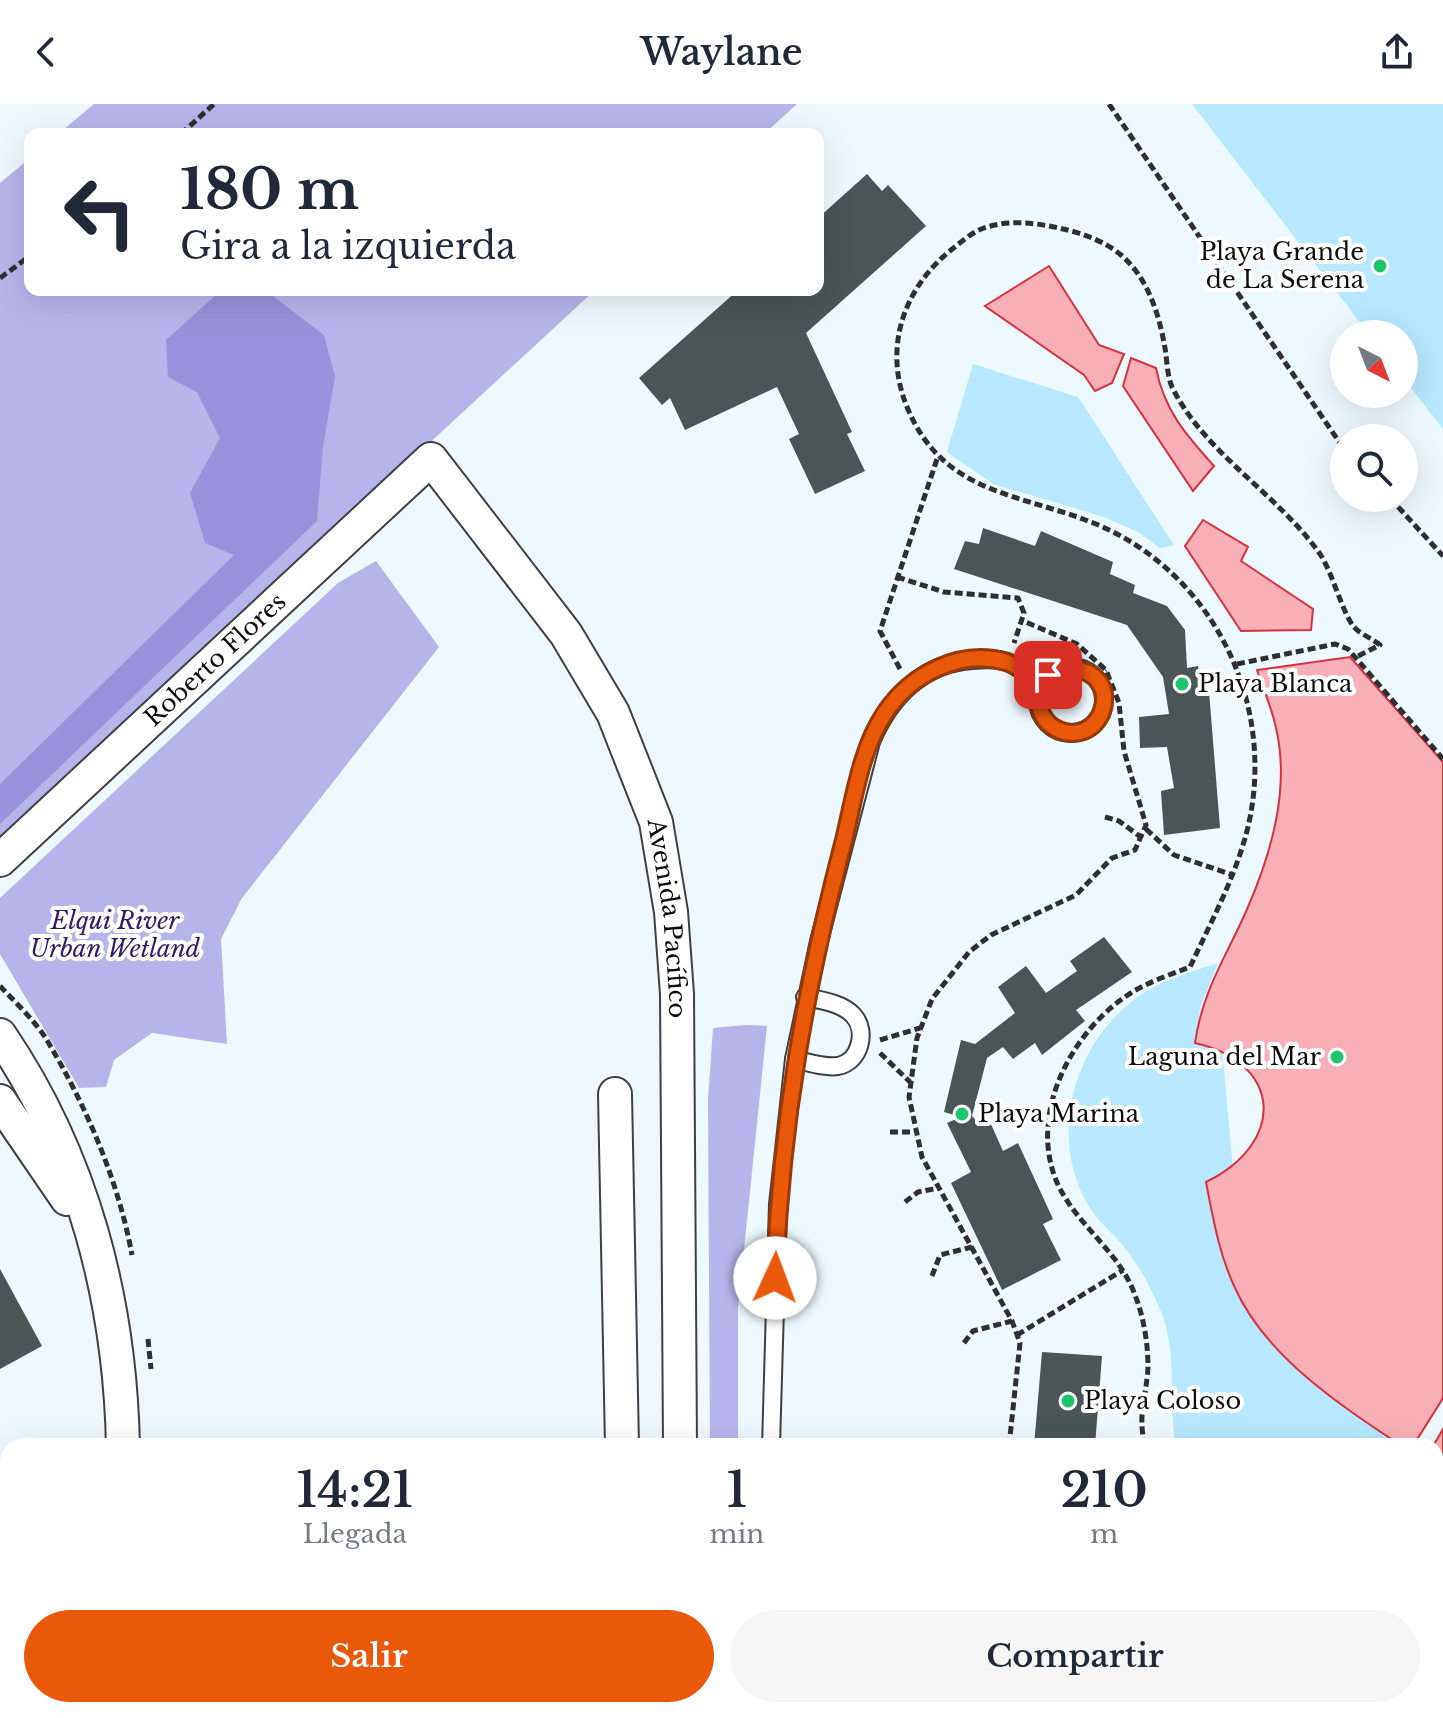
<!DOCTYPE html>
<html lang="es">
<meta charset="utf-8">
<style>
:root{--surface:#fff;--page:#f6f6f7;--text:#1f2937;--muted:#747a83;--accent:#ea580c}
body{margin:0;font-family:"Libre Baskerville",serif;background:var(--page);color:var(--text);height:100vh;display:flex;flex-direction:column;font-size:30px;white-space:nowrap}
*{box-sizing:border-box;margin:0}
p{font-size:26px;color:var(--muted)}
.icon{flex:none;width:44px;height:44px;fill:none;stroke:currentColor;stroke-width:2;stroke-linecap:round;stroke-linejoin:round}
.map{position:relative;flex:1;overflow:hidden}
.details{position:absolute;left:0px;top:1334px;width:1444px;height:280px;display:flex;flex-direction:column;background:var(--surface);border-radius:24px 24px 0 0;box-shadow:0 8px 32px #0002}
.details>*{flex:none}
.guide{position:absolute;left:24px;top:24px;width:800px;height:168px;border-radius:16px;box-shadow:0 8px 32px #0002;background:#fff;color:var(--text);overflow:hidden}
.needle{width:52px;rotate:138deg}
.controls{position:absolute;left:1330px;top:216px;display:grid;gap:16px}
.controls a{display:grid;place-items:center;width:88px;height:88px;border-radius:50%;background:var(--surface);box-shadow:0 8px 32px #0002;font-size:40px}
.pin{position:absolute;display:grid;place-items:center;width:68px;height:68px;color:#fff;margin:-34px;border-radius:16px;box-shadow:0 4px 12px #0006}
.me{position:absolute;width:88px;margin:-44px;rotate:2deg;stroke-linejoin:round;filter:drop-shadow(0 0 6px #0008)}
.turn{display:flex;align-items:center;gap:28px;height:168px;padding:0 24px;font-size:36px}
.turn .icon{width:104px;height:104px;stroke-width:2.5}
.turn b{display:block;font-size:56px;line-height:68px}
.eta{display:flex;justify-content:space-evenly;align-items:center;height:136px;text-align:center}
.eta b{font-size:48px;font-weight:600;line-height:56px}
.cta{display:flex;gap:16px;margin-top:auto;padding:16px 24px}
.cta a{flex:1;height:92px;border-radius:48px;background:var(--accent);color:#fff;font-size:32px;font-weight:600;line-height:92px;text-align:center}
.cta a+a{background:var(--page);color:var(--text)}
header{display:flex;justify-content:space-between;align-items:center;height:104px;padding:0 24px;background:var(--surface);font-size:36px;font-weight:600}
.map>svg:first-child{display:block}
.green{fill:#b5b5eb}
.forest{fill:#9893dc}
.sand{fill:#b7e8fd}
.water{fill:#f9afb7;stroke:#d33340;stroke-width:2}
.building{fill:#495655}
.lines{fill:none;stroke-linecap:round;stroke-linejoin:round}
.lane-casing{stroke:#404040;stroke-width:20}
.street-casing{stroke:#404040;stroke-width:36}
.path{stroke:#2f2f2f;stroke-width:5;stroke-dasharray:8 4;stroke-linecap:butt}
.lane{stroke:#fff;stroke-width:16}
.street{stroke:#fff;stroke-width:32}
.route-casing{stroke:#983908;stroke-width:20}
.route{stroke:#ea580c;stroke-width:14}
.poi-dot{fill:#1fc36c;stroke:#fff;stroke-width:3}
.labels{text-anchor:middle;stroke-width:8;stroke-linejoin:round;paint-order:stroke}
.poi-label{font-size:24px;fill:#0d0d0d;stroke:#fff;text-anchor:start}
.street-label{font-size:24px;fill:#0d0d0d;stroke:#fff}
.park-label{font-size:24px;font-style:italic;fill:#321a67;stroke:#fff}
</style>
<header><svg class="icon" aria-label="back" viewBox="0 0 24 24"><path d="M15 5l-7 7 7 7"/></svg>Waylane<svg class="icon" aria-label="share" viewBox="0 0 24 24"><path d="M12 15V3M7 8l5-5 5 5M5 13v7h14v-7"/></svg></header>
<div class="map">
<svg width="1443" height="1614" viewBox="0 0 1443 1614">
<rect width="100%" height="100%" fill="#edf9ff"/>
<g class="green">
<path d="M94 0H797L764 30H58Z"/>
<path d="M30 54V186H595L0 736V79Z"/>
<path d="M376 457 439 543 242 794 221 835 227 940 152 929 114 956 106 983 79 984 0 850V794L338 479Z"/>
<path d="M746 921 767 922 738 1204V1342H710L708 996 713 924Z"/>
<path d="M160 1606H192L193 1614H160Z"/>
<path d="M723 1606H772L774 1614H724Z"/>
<path d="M1208 1606H1247L1241 1614H1198Z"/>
</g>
<path class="forest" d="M269 189 324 231 335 273 323 343 317 417 0 720V680L234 451 205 439 190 389 220 334 197 288 168 273 166 236 217 190Z"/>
<g class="sand">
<path d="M1192 0H1443V325L1404 275V230H1369Z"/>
<path d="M973 260 1078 293 1174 441 1160 444 1138 428 1101 412 993 380 947 348Z"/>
<path d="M1218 859 1200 904 1196 939 1222 945 1233 1065 1218 1137 1235 1186 1258 1221 1286 1252 1327 1289 1401 1342H1176C1168 1298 1178 1254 1162 1210 1151 1183 1139 1160 1119 1137 1109 1126 1095 1114 1088 1101 1048 1033 1073 941 1135 895 1158 877 1191 868 1218 859Z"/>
<path d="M1436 1415 1443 1420V1566L1436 1563Z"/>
</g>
<g class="water">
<path d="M1049 162 1099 241 1124 250 1112 279 1095 287 1084 271 985 202Z"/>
<path d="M1131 254 1156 264C1164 306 1186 331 1214 362L1193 387 1123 282Z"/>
<path d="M1203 416 1248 443 1241 457 1313 505 1311 526 1241 527 1185 442Z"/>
<path d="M1350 553 1443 658V1294L1413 1342H1402C1341 1302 1266 1253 1235 1184 1219 1150 1213 1114 1206 1078 1286 1039 1283 959 1195 939 1203 884 1227 852 1248 803 1272 747 1290 684 1276 624 1272 604 1263 585 1257 566Z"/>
<path d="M1443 1325V1368L1436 1364V1342H1433Z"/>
</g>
<g class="building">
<path d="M867 70 882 87 888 81 926 122 806 229 852 328 847 330 865 367 815 390 789 335 799 330 777 283 685 326 670 294 662 301 639 274 738 186H818V114Z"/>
<path d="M983 424 1035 442 1041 427 1113 458 1110 470 1135 481 1133 489 1167 502 1185 526 1187 564 1198 562 1200 587H1209L1220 724 1164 731 1161 687 1174 684 1167 643 1140 644 1139 613 1169 610 1163 573 1127 521 954 465 965 437 979 440Z"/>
<path d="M1104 833 1132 868 1076 906 1085 917 1042 951 1035 939 1013 955 1003 943 987 954 972 1012 980 1021 990 1018 1003 1047 1018 1039 1053 1115 1043 1120 1061 1156 1002 1186 951 1079 971 1068 947 1019 961 1013 944 1008 961 936 975 940 1015 909 998 883 1026 862 1046 889 1077 867 1070 857Z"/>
<path d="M0 1165 42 1242 0 1265Z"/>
<path d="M1042 1248 1102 1252 1095 1342H1034Z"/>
<path d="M1356 1606H1419L1425 1614H1362Z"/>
</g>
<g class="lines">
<defs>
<g id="lane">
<circle cx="1071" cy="596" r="33"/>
<path d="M794 955C808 958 824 964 838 962 860 958 868 927 853 911 842 899 820 896 805 893"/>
<path d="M771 1342 778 1100 794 955 819 837 871 638C890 593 923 559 973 556 985 555 999 554 1010 559 1021 564 1031 574 1041 581"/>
<path d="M328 1606 329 1614"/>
<path d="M789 1606 791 1614"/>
</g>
<g id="street">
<path id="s1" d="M0 756 431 355 566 530 613 609 656 718 671 808 677 890 680 1342"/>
<path d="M0 931C83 1053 120 1196 123 1342"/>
<path d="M615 990 622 1342"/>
<path d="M0 997 67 1095"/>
<path d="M0 1485H8"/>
<path d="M0 1529H8"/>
<path d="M641 1606 642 1614"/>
<path d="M700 1606 701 1614"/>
<path d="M96 1614 97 1606"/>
</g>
</defs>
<use href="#lane" class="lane-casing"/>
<use href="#street" class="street-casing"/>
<g class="path">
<path d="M1109 0 1344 345"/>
<path d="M181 30 214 0"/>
<path d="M0 174 30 152"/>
<path d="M1390 394 1443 452"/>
<path d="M897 473 944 488 1018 494 1024 509 1014 539"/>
<path d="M1237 560 1335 540 1348 545 1443 655"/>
<path d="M900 565 880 527 938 352"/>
<path d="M1096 574 1106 566"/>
<path d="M1105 713 1119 717 1142 734"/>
<path d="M1146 725 1174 751 1233 771"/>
<path d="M0 882C15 898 33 915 45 933 85 999 118 1075 132 1151"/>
<path d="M880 936 920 924"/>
<path d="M880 949 910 978"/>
<path d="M890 1028H914"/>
<path d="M905 1098 918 1088 939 1084"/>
<path d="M932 1172 940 1151 972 1143"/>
<path d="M1017 1231 1123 1166"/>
<path d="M148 1235 151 1265"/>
<path d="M964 1239 973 1227 1012 1217"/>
<path d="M1009 1342 1020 1239 1012 1217 922 1053 909 993 917 934 932 895 969 848 991 831 1076 791 1112 754 1135 746 1146 721 1124 647 1119 599 1106 566 1077 540 1021 516"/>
<path d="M1146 1342C1136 1316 1147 1290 1148 1263 1148 1240 1144 1214 1135 1191 1119 1146 1074 1120 1056 1076 1028 1007 1074 923 1134 887 1151 877 1172 870 1190 863 1211 818 1236 772 1248 723 1277 599 1213 469 1096 420 1020 389 943 391 907 303 883 244 903 185 951 146 961 138 972 128 984 124 1010 115 1037 119 1063 125 1082 129 1106 138 1121 151 1148 174 1159 210 1165 244 1167 256 1167 271 1172 283 1205 350 1277 389 1320 450 1333 470 1342 508 1354 523 1360 530 1373 535 1380 541L1354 554"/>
<path d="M1436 1572 1443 1576"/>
<path d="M1328 1606 1334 1614"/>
<path d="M141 1614 142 1606"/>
<path d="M1189 1614 1198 1606"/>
<path d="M1220 1614 1226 1606"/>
</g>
<use href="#lane" class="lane"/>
<use href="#street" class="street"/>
</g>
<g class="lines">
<defs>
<path id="route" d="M775 1174C781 1018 805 886 844 736 854 695 861 644 885 609 910 571 960 544 1006 558 1018 561 1030 573 1041 581 1026 627 1087 648 1102 607 1114 571 1074 555 1048 571"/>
</defs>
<use href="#route" class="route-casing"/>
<use href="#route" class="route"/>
</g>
<g class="poi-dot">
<circle cx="1380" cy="162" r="8"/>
<circle cx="1182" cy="580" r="8"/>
<circle cx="1337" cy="953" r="8"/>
<circle cx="962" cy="1010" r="8"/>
<circle cx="1068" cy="1297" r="8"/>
</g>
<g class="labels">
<g class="poi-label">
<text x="1364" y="156" text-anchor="end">Playa Grande<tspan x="1364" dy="28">de La Serena</tspan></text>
<text x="1198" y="588">Playa Blanca</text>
<text x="1321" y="961" text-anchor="end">Laguna del Mar</text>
<text x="978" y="1018">Playa Marina</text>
<text x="1084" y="1305">Playa Coloso</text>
</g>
<g class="street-label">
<text dy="8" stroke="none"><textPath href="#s1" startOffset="294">Roberto Flores</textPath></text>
<text dy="8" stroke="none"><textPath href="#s1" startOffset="1116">Avenida Pacífico</textPath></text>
</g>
<g class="park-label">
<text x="115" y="825">Elqui River<tspan x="115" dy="28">Urban Wetland</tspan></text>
</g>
</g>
</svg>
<div class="controls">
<a><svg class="needle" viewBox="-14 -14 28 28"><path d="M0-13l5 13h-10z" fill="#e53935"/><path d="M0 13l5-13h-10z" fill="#747a83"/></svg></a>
<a><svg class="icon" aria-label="search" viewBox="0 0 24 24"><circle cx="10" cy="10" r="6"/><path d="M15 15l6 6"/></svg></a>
</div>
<div class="pin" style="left:1048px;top:571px;background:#d93025"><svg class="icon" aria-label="arrive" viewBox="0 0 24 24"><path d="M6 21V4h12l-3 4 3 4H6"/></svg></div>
<svg class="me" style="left:775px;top:1174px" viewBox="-20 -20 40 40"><circle r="19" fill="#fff"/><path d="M0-13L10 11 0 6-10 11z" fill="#ea580c"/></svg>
<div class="guide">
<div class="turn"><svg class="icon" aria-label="left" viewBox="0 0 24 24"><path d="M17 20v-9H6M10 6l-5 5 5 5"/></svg><div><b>180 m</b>Gira a la izquierda</div></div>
</div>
<section class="details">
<div class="eta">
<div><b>14:21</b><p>Llegada</p></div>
<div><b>1</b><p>min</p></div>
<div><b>210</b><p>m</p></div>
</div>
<div class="cta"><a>Salir</a><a>Compartir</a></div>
</section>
</div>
